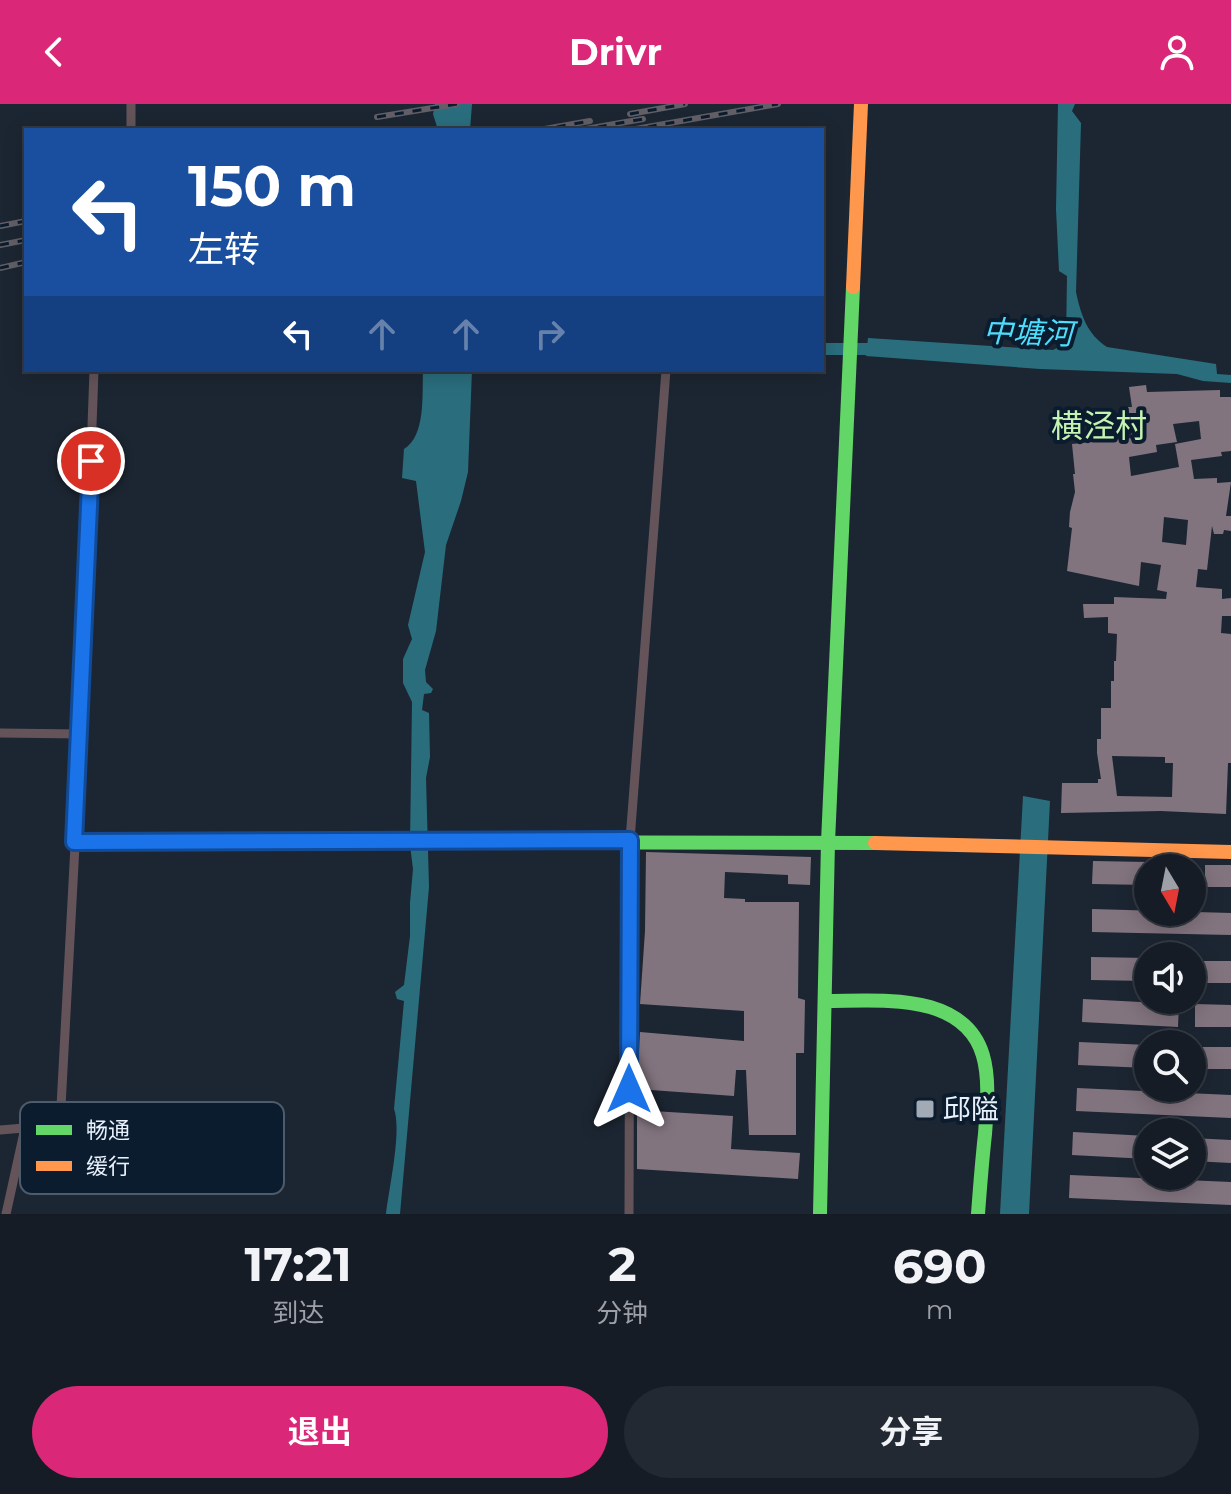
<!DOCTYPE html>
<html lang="zh">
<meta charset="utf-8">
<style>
:root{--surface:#151c26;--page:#222932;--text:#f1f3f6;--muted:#9da1a7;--line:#343a43;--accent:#db2777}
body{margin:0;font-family:Montserrat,"Noto Sans SC",sans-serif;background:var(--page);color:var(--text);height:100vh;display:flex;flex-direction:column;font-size:30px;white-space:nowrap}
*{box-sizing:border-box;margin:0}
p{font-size:26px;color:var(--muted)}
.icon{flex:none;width:44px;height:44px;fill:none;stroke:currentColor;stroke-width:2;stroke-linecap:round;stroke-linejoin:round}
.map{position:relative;height:1110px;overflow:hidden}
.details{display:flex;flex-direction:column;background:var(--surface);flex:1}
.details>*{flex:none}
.banner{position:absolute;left:24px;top:24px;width:800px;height:244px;border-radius:0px;box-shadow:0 4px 20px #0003,0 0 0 2px var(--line);background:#1a4fa0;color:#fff;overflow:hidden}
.needle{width:52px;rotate:170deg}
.controls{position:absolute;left:1134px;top:750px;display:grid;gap:16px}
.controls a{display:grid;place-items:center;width:72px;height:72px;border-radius:50%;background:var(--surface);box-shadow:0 4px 20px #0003,0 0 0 2px var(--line);font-size:40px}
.pin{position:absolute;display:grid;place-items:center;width:68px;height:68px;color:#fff;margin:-34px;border:4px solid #fff;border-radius:50%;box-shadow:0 2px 8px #0007}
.me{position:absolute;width:88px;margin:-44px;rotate:0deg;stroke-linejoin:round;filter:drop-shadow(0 0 6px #0008)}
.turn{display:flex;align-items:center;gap:28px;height:168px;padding:0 32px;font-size:36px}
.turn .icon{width:104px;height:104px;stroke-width:2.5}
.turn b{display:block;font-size:56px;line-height:68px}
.lanes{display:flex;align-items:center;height:76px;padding:0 32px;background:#0003;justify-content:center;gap:40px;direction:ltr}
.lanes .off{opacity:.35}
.eta{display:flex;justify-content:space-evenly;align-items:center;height:136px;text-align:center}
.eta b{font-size:48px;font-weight:700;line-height:56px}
.action{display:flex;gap:16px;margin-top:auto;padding:16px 32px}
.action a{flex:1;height:92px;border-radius:48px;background:var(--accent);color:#fff;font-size:32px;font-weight:700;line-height:92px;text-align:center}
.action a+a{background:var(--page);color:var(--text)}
header{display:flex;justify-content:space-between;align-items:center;height:104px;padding:0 32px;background:var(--accent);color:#fff;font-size:36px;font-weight:700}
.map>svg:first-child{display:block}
.water{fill:#2a6e7e}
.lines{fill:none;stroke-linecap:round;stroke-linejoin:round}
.canal{stroke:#2a6e7e;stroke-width:12}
.building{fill:#82747f;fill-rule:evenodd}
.street{stroke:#64545a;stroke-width:9}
.fast{stroke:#63d668;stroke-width:14}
.slow{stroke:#ff974d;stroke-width:14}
.rail-casing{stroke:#625f67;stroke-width:6}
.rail{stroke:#0b1c2f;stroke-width:3;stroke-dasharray:9;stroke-linecap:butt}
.route-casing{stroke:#114b97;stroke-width:20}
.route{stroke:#1a73e8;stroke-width:14}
.poi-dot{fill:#a1aab5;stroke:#0b1c2f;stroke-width:3}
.labels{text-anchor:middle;stroke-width:8;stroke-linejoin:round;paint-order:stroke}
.poi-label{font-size:28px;fill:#e8f1fc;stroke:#0b1c2f;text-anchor:start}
.water-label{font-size:30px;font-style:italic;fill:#50ddfc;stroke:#0b1c2f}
.quarter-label{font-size:32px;fill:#c4f4b2;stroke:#0b1c2f}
.key{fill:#0b1c2f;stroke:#4d5c6c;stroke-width:2}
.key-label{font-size:22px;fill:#e8f1fc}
</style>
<header><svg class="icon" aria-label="back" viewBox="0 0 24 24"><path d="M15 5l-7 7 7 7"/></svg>Drivr<svg class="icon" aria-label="person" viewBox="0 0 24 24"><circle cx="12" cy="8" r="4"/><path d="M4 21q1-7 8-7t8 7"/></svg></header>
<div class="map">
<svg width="1231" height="1110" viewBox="0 0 1231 1110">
<rect width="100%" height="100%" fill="#1c2632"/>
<g class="water">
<path d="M435 0H472L470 26H438L433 10Z"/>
<path d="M1058 0H1075L1072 7 1081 19 1076 188C1081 211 1087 230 1107 243L1216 260 1217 270 1231 271V279L1203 277 1177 270 1040 265 866 252 868 234 1053 246 1066 239 1067 172 1059 167 1056 105Z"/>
<path d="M423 266H472L468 368 461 397 446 441 436 527 425 566 426 578 433 585 431 589 424 590 422 606 429 609 430 653 426 674 429 783 400 1110H386C389 1084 402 1027 394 1005L404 897 397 895 395 888 404 881 410 832V799L413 765 410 741 412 598 403 579V555L412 535 408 521 425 448 416 377 402 374 404 345C426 332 422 290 423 266Z"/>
<path d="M1023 692 1050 697 1029 1110H1000Z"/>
</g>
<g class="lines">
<path class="canal" d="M822 245H883"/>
</g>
<g class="building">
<path d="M1146 281 1147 288 1220 286V293H1231V347L1221 348 1222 352 1191 356 1194 375 1217 374V379L1231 378 1226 412H1231V427L1224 426 1223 430H1214L1212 422 1207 466 1198 465 1196 483 1222 485V495L1231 494V512H1222L1221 529 1231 530V659H1228L1226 710 1161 707 1061 709 1062 679H1098V675H1101L1097 649V635H1101V604H1111V577H1114V557H1116L1117 530 1108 529V513L1084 514 1083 500H1114V493L1166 495 1167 488 1157 486 1161 461 1141 458 1139 482 1067 467 1072 424 1069 423 1070 408 1075 388 1073 370H1075L1072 340 1132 334 1128 303H1132L1129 283ZM1199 317 1201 335 1175 340 1179 363 1131 372 1129 353 1157 348 1156 341 1177 338 1173 320ZM1164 413 1188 416 1186 441 1162 438ZM1112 652 1165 653V659H1173L1172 693 1117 692Z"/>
<path d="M646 748 811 753 810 781 788 780V771L725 768 724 794 745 795V798H799L798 894 805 896 804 949H796V1031H749L746 966H736L734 992 637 985 640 928 744 937V907L640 900 645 827Z"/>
<path d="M1093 757 1148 758V781L1092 780Z"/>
<rect x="1205" y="761" width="26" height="22"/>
<path d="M1092 805 1231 809V831L1092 828Z"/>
<path d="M1091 853 1148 854V877L1091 876Z"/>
<rect x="1204" y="857" width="27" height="22"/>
<path d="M1083 895 1179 900 1178 923 1082 918Z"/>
<path d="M1195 900 1231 901V923H1195Z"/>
<path d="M1079 938 1148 941V964L1078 961Z"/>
<rect x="1192" y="943" width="39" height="22"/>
<path d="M1077 984 1231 991V1014L1076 1007Z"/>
<path d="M637 1006 733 1012 731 1045 800 1049 798 1075 637 1065Z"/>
<path d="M1073 1028 1148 1032V1055L1072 1051Z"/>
<path d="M1192 1034 1231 1036V1059L1192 1057Z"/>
<path d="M1070 1071 1231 1078V1101L1069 1094Z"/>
</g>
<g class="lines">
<g class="street">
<path d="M131 26V0"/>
<path d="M0 629 81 630 60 1021 0 1026"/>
<path d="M81 630 94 266"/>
<path d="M6 1110 25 1024"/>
<path d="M629 1110 630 736 666 266"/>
</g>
<g class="fast">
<path d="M337 738 875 739"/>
<path d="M825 897C859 897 897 894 930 903 995 922 989 975 985 1030 982 1057 980 1083 978 1110"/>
<path d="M820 1110 828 738 853 183"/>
</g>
<g class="slow">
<path d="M853 183 861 0"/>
<path d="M74 738H337"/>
<path d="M875 739 1231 748"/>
</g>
<defs>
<g id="rail">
<path d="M630 10 685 0"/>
<path d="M377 13 457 0"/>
<path d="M539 26 590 17"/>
<path d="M580 26 643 15"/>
<path d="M630 26 778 0"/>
<path d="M0 122 26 117"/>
<path d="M0 141 26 136"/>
<path d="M0 164 26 158"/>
</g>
</defs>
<use href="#rail" class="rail-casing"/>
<use href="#rail" class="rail"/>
</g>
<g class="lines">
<defs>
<path id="route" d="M91 357 74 738 630 736 629 985"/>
</defs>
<use href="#route" class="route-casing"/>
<use href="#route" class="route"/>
</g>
<rect class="poi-dot" x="915" y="995" width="20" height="20" rx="4"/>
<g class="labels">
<g class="poi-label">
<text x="943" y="1015">邱隘</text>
</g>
<g class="water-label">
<text transform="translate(1028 229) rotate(2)" y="10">中塘河</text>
</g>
<g class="quarter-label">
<text x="1099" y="333">横泾村</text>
</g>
</g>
<rect x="20" y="998" width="264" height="92" rx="12" class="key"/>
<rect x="36" y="1021" width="36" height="10" fill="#63d668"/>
<rect x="36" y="1057" width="36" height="10" fill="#ff974d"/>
<g class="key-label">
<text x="86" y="1034">畅通</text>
<text x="86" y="1070">缓行</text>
</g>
</svg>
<div class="controls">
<a><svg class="needle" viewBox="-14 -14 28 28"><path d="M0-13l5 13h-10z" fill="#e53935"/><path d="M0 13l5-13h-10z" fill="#9da1a7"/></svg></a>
<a><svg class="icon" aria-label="sound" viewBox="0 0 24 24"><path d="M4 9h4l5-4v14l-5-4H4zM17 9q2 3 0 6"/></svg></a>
<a><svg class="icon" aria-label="search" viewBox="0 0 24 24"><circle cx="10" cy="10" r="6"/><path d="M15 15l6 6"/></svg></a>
<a><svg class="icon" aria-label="layers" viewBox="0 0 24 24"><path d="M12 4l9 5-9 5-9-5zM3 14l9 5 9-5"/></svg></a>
</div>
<div class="pin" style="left:91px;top:357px;background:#d93025"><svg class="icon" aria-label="arrive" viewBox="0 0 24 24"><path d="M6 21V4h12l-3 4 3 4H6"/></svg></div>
<svg class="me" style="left:629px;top:985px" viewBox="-20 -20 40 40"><path d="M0-17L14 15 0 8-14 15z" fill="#1a73e8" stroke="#fff" stroke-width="4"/></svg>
<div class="banner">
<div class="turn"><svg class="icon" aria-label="left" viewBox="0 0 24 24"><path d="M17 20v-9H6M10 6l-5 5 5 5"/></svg><div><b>150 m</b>左转</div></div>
<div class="lanes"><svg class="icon" aria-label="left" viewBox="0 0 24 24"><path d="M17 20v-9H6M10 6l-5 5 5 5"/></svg><svg class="icon off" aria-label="ahead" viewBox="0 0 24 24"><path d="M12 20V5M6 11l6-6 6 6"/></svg><svg class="icon off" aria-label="ahead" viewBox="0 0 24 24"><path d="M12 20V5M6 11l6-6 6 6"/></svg><svg class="icon off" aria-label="right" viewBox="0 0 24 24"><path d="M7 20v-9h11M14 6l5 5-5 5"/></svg></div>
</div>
</div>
<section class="details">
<div class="eta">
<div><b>17:21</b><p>到达</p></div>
<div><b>2</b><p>分钟</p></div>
<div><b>690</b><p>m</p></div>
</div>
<div class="action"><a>退出</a><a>分享</a></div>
</section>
